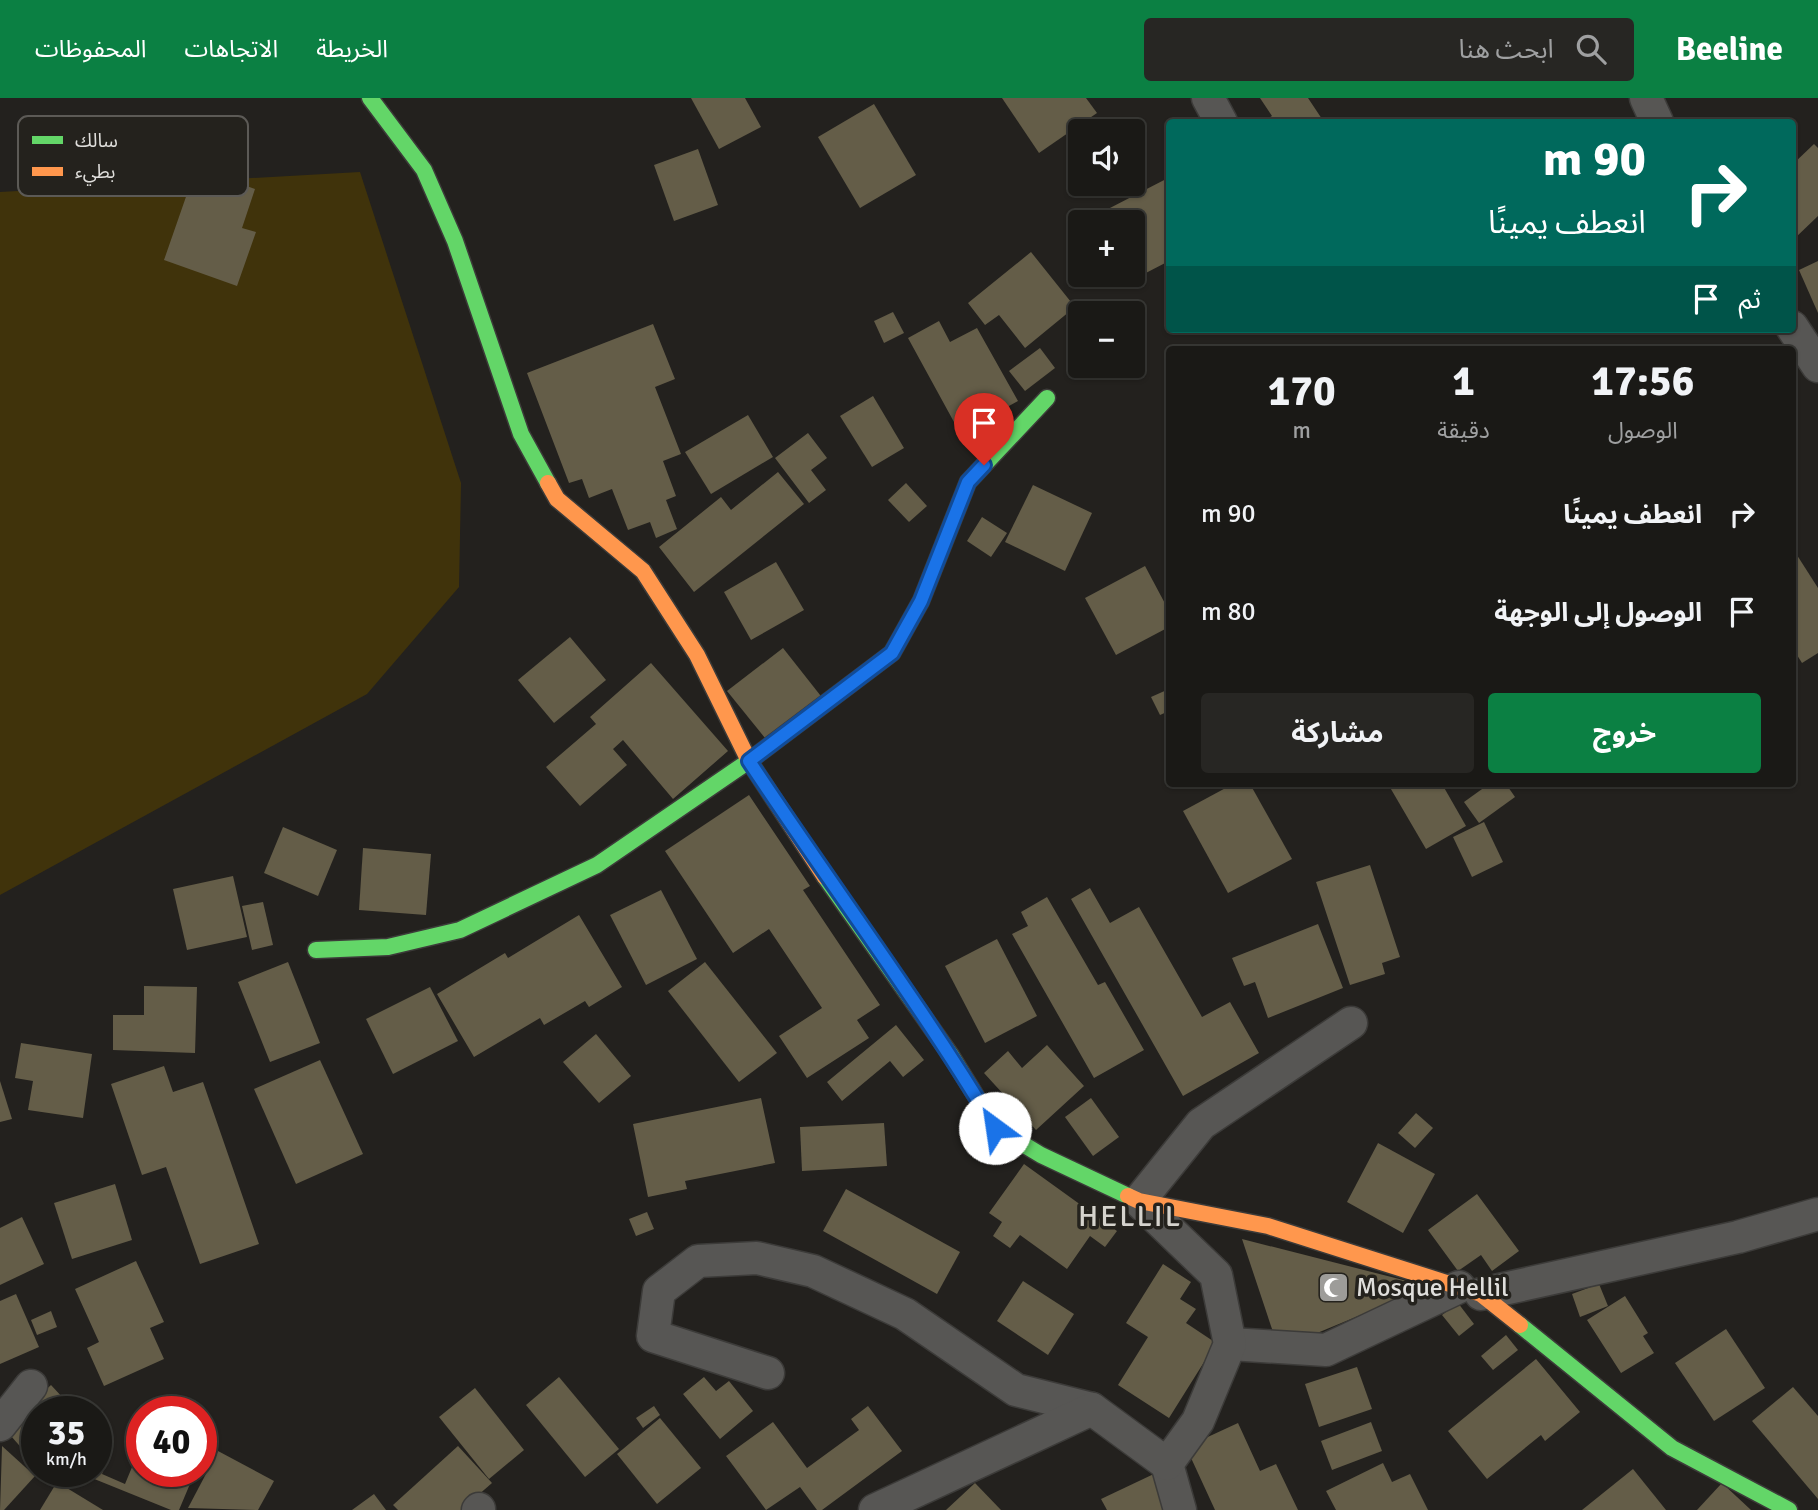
<!DOCTYPE html>
<html lang="ar">
<meta charset="utf-8">
<style>
:root{--surface:#1a1916;--page:#272623;--text:#f1f3f6;--muted:#9fa0a1;--line:#383835;--accent:#0b8043}
body{margin:0;font-family:Signika,"Noto Sans Arabic",sans-serif;background:var(--page);color:var(--text);direction:rtl;height:100vh;display:flex;flex-direction:column;font-size:26px;white-space:nowrap}
*{box-sizing:border-box;margin:0}
p{font-size:23px;color:var(--muted)}
.icon{flex:none;width:38px;height:38px;fill:none;stroke:currentColor;stroke-width:2;stroke-linecap:round;stroke-linejoin:round}
.map{position:relative;flex:1;overflow:hidden;direction:ltr}
.side{position:absolute;left:1166px;top:248px;width:630px;height:441px;display:flex;flex-direction:column;background:var(--surface);border-radius:7px;box-shadow:0 2px 5px #0004,0 0 0 2px var(--line);direction:rtl}
.side>*{flex:none}
.top-card{position:absolute;left:1166px;top:21px;width:630px;height:214px;border-radius:7px;box-shadow:0 2px 5px #0004,0 0 0 2px var(--line);direction:rtl;background:#00695c;color:#fff;overflow:hidden}
.buttons{position:absolute;left:1068px;top:21px;display:grid;gap:14px}
.buttons a{display:grid;place-items:center;width:77px;height:77px;border-radius:7px;background:var(--surface);box-shadow:0 2px 5px #0004,0 0 0 2px var(--line);font-size:35px}
.speed{position:absolute;left:21px;top:1298px;display:flex;gap:14px;font-size:35px;font-weight:700;text-align:center}
.speed>*{display:grid;place-content:center;width:91px;height:91px;border-radius:50%;background:var(--surface);box-shadow:0 2px 5px #0004,0 0 0 2px var(--line);line-height:1}
.speed small{font-size:18px;font-weight:400}
.speed .limit{border:10px solid #d22;background:#fff;color:#111}
.pin{position:absolute;display:grid;place-items:center;width:60px;height:60px;color:#fff;margin:-72px -30px;border-radius:50% 50% 50% 0;rotate:-45deg;box-shadow:0 0 7px #0007}
.pin .icon{rotate:45deg}
.me{position:absolute;width:77px;margin:-38px;rotate:329deg;stroke-linejoin:round;filter:drop-shadow(0 0 5px #0008)}
.turn{display:flex;align-items:center;gap:24px;height:147px;padding:0 35px;font-size:32px}
.turn .icon{width:91px;height:91px;stroke-width:2.5}
.turn b{display:block;font-size:49px;line-height:60px}
.then{display:flex;align-items:center;height:66px;padding:0 35px;background:#0003;gap:14px;font-size:26px}
.eta{display:flex;justify-content:space-evenly;align-items:center;height:119px;text-align:center}
.eta b{font-size:42px;font-weight:700;line-height:49px}
.button{display:flex;gap:14px;margin-top:auto;padding:14px 35px}
.button a{flex:1;height:80px;border-radius:7px;background:var(--accent);color:#fff;font-size:28px;font-weight:700;line-height:80px;text-align:center}
.button a+a{background:var(--page);color:var(--text)}
ul{padding:0;list-style:none}
li{display:flex;align-items:center;gap:21px;height:98px;padding:0 35px}
li div{flex:1}
li b{display:block;font-size:26px}
li em{font-style:normal}
header{display:flex;align-items:center;gap:42px;box-sizing:border-box;height:98px;padding:0 35px;background:var(--accent);color:#fff}
header strong{font-size:33px}
nav{display:flex;gap:38px;margin-inline-start:auto;font-size:24px}
.search{width:490px;height:63px;background:var(--page);display:flex;align-items:center;gap:18px;box-sizing:border-box;padding:0 24px;border-radius:7px;color:var(--muted);font-size:26px}
.map>svg:first-child{display:block}
.green{fill:#40330b}
.building{fill:#645d48}
.lines{fill:none;stroke-linecap:round;stroke-linejoin:round}
.street-casing{stroke:#3c3b39;stroke-width:35}
.fast-casing{stroke:#3c3b39;stroke-width:19}
.slow-casing{stroke:#3c3b39;stroke-width:19}
.street{stroke:#575654;stroke-width:32}
.fast{stroke:#63d668;stroke-width:16}
.slow{stroke:#ff974d;stroke-width:16}
.route-casing{stroke:#114b97;stroke-width:18}
.route{stroke:#1a73e8;stroke-width:12}
.labels{text-anchor:middle;stroke-width:7;stroke-linejoin:round;paint-order:stroke}
.poi-label{font-size:26px;fill:#dfdedb;stroke:#24221d;text-anchor:start}
.quarter-label{font-size:30px;letter-spacing:2px;fill:#d5d3cd;stroke:#24221d}
.key{fill:#24221d;stroke:#5c5a56;stroke-width:2}
.key-label{font-size:19px;fill:#dfdedb}
</style>
<header>
<strong>Beeline</strong>
<div class="search"><svg class="icon" aria-label="search" viewBox="0 0 24 24"><circle cx="10" cy="10" r="6"/><path d="M15 15l6 6"/></svg>ابحث هنا</div>
<nav><a>الخريطة</a><a>الاتجاهات</a><a>المحفوظات</a></nav>
</header>
<div class="map">
<svg width="1818" height="1412" viewBox="0 0 1818 1412">
<rect width="100%" height="100%" fill="#23211e"/>
<path class="green" d="M360 74 461 385 459 489 367 596 0 797V94Z"/>
<g class="building">
<path d="M691 0H745L761 29 719 51Z"/>
<path d="M1002 0H1086L1097 15 1039 55Z"/>
<path d="M1260 0H1308L1324 24H1262L1272 18Z"/>
<path d="M874 6 916 77 860 110 818 39Z"/>
<path d="M1814 46 1818 50V118L1793 142 1792 67Z"/>
<path d="M698 51 718 107 674 123 654 67Z"/>
<path d="M196 70 255 91 242 130 256 134 237 188 164 162Z"/>
<path d="M1168 80 1169 163 1142 177 1132 158V124H1115L1108 111Z"/>
<path d="M1031 154 1075 209 1025 250 999 217 985 227 968 205Z"/>
<path d="M1818 163V215L1799 172Z"/>
<path d="M893 214 904 235 884 245 874 223Z"/>
<path d="M939 223 950 244 977 230 1018 303 960 335 908 240Z"/>
<path d="M653 226 675 281 655 289 681 356 663 363 676 398 666 402 677 431 656 440 650 424 628 432 612 391 589 400 582 381 569 385 527 275Z"/>
<path d="M1040 250 1055 270 1025 293 1009 273Z"/>
<path d="M873 298 904 350 872 369 840 318Z"/>
<path d="M748 317 773 359 711 396 685 354Z"/>
<path d="M808 335 827 360 811 372 826 392 809 405 775 360Z"/>
<path d="M778 374 804 406 694 494 659 449 721 399 731 412Z"/>
<path d="M906 385 927 408 909 424 888 402Z"/>
<path d="M1033 387 1092 415 1065 473 1005 444Z"/>
<path d="M982 419 1007 435 991 459 967 443Z"/>
<path d="M1795 454 1818 490V555L1802 565 1792 549V456Z"/>
<path d="M776 464 804 512 751 542 724 494Z"/>
<path d="M1145 468 1169 513V529L1116 557 1085 500Z"/>
<path d="M570 539 606 582 554 625 518 582Z"/>
<path d="M783 550 824 602 769 645 727 593Z"/>
<path d="M651 565 728 653 673 701 623 642 613 651 627 667 580 708 546 669 596 626 590 619Z"/>
<path d="M1169 591V613L1160 617 1151 599Z"/>
<path d="M1233 686H1250L1292 761 1228 795 1183 713Z"/>
<path d="M1388 686H1442L1466 728 1426 751Z"/>
<path d="M1489 686H1506L1515 699 1479 725 1464 704Z"/>
<path d="M749 697 810 788 803 792 880 907 857 922 869 940 807 980 779 938 822 910 769 831 733 855 665 753Z"/>
<path d="M1484 724 1503 764 1472 779 1453 739Z"/>
<path d="M283 729 337 752 318 798 264 775Z"/>
<path d="M363 750 431 756 426 817 359 812Z"/>
<path d="M1370 767 1400 859 1382 865 1385 876 1350 887 1316 784Z"/>
<path d="M233 778 247 839 187 852 173 791Z"/>
<path d="M1090 790 1110 825 1139 809 1202 919 1230 904 1259 955 1183 998 1071 801Z"/>
<path d="M661 792 697 861 646 887 610 817Z"/>
<path d="M1047 799 1098 887 1105 884 1144 952 1094 980 1012 836 1028 828 1021 814Z"/>
<path d="M263 804 273 847 252 852 242 808Z"/>
<path d="M579 817 622 889 589 909 585 903 544 927 540 920 474 959 437 896 505 855 508 860Z"/>
<path d="M1318 826 1343 890 1268 920 1255 884 1244 888 1232 860Z"/>
<path d="M997 841 1037 918 985 945 945 868Z"/>
<path d="M288 864 320 945 270 964 238 884Z"/>
<path d="M705 864 777 955 739 984 668 893Z"/>
<path d="M144 888 197 889 195 955 113 952V917H144Z"/>
<path d="M430 889 458 943 393 976 366 921Z"/>
<path d="M896 927 924 962 903 979 890 963 842 1003 827 984Z"/>
<path d="M596 936 631 978 599 1005 563 964Z"/>
<path d="M21 945 92 956 83 1020 28 1012 33 983 15 980Z"/>
<path d="M1047 947 1084 988 1036 1032 984 975 1008 953 1022 970Z"/>
<path d="M320 962 363 1056 296 1086 254 991Z"/>
<path d="M164 968 173 994 203 984 259 1146 200 1166 166 1069 142 1077 111 986Z"/>
<path d="M0 983 12 1021 0 1024Z"/>
<path d="M761 1000 775 1065 685 1083 687 1091 648 1099 633 1026Z"/>
<path d="M1091 1000 1119 1039 1093 1058 1065 1019Z"/>
<path d="M1416 1015 1433 1030 1415 1050 1398 1035Z"/>
<path d="M884 1025 887 1068 802 1073 800 1029Z"/>
<path d="M1378 1045 1435 1076 1403 1135 1347 1104Z"/>
<path d="M1024 1066 1117 1133 1105 1149 1090 1138 1067 1171 1020 1137 1010 1150 993 1138 1002 1124 989 1115Z"/>
<path d="M115 1086 132 1142 72 1161 54 1105Z"/>
<path d="M846 1091 960 1154 937 1196 823 1133Z"/>
<path d="M1477 1096 1519 1153 1492 1173 1481 1157 1458 1173 1428 1132Z"/>
<path d="M647 1114 654 1131 636 1138 629 1121Z"/>
<path d="M22 1119 44 1166 0 1187V1130Z"/>
<path d="M1242 1141 1411 1184 1409 1197 1293 1245 1274 1237Z"/>
<path d="M136 1163 164 1224 150 1230 164 1261 104 1288 87 1250 99 1244 75 1191Z"/>
<path d="M1163 1166 1191 1184 1180 1201 1196 1211 1186 1225 1216 1245 1169 1320 1118 1287 1148 1239 1126 1225Z"/>
<path d="M1023 1183 1074 1216 1048 1257 997 1223Z"/>
<path d="M1599 1186 1608 1208 1580 1219 1572 1196Z"/>
<path d="M16 1196 39 1249 0 1266V1203Z"/>
<path d="M1625 1198 1648 1235 1643 1238 1654 1255 1621 1275 1587 1222Z"/>
<path d="M1458 1205 1474 1226 1459 1238 1442 1217Z"/>
<path d="M51 1213 57 1229 37 1237 31 1222Z"/>
<path d="M1726 1231 1765 1290 1714 1323 1675 1265Z"/>
<path d="M1506 1237 1518 1252 1493 1272 1481 1258Z"/>
<path d="M1536 1261 1580 1314 1545 1343 1541 1337 1487 1381 1448 1333Z"/>
<path d="M1357 1269 1372 1311 1319 1329 1305 1286Z"/>
<path d="M559 1279 619 1351 585 1379 526 1307Z"/>
<path d="M704 1279 716 1293 729 1283 753 1313 720 1341 683 1296Z"/>
<path d="M51 1287 76 1314H37V1343L25 1354 4 1330Z"/>
<path d="M1793 1289 1818 1318V1401L1752 1323Z"/>
<path d="M475 1290 524 1352 489 1381 439 1319Z"/>
<path d="M654 1308 660 1317 643 1330 636 1320Z"/>
<path d="M868 1308 902 1353 822 1412H817L800 1389 766 1412 726 1358 773 1324 807 1370 859 1332 851 1321Z"/>
<path d="M660 1320 701 1370 657 1406 617 1356Z"/>
<path d="M1371 1324 1382 1353 1332 1372 1321 1343Z"/>
<path d="M1238 1325 1260 1373 1276 1366 1298 1412H1215L1186 1349Z"/>
<path d="M142 1345V1374H195L179 1412H171L77 1374H96V1350L110 1356 102 1376 125 1386Z"/>
<path d="M2 1348 35 1378 4 1412H0Z"/>
<path d="M458 1348 492 1385 461 1412H398L393 1407Z"/>
<path d="M218 1353 274 1383 258 1412 188 1410Z"/>
<path d="M1383 1365 1392 1384 1410 1376 1428 1412H1336L1326 1393Z"/>
<path d="M1633 1371 1666 1412H1582Z"/>
<path d="M1158 1374 1177 1412H1107L1101 1401Z"/>
<path d="M57 1384 103 1412H40Z"/>
<path d="M975 1385 1001 1412H946Z"/>
<path d="M1722 1385 1751 1412H1697Z"/>
<path d="M374 1396 386 1412H352Z"/>
</g>
<g class="lines">
<defs>
<g id="street">
<path d="M1208 0 1221 24"/>
<path d="M1646 0 1657 24"/>
<path d="M1792 229 1818 268"/>
<path d="M1481 1196 1738 1139 1818 1116"/>
<path d="M1230 1246 1326 1252 1459 1189"/>
<path d="M768 1275 653 1238 659 1193 698 1163 757 1160 813 1173 905 1216 1016 1292 1092 1311"/>
<path d="M0 1327 31 1288"/>
<path d="M1167 1366 1180 1412"/>
<path d="M478 1412 479 1411"/>
<path d="M875 1412 1092 1311 1167 1366 1198 1323 1230 1246 1216 1177 1139 1103 1201 1026 1351 925"/>
</g>
<g id="fast">
<path d="M370 0 424 72 455 143 521 336 548 385"/>
<path d="M825 779 950 956 995 1029 1041 1057 1128 1098"/>
<path d="M316 852 388 849 460 832 597 767 749 663 892 555 921 503 968 384 1047 300"/>
<path d="M1520 1227 1672 1350 1789 1412"/>
</g>
<g id="slow">
<path d="M548 385 557 401 643 473 697 557 749 663 825 779"/>
<path d="M1128 1098 1139 1103 1268 1128 1481 1196 1520 1227"/>
</g>
</defs>
<use href="#street" class="street-casing"/>
<use href="#fast" class="fast-casing"/>
<use href="#slow" class="slow-casing"/>
<use href="#street" class="street"/>
<use href="#fast" class="fast"/>
<use href="#slow" class="slow"/>
</g>
<g class="lines">
<defs>
<path id="route" d="M984 367 968 384 921 503 892 555 749 663C830 786 919 903 995 1030"/>
</defs>
<use href="#route" class="route-casing"/>
<use href="#route" class="route"/>
</g>
<defs>
<symbol id="mosque-square" viewBox="-11 -11 22 22"><rect x="-9" y="-9" width="18" height="18" rx="4" fill="#9d9c99" stroke="#24221d"/><path d="M3.5-4.9A6 6 0 1 0 3.5 4.9A5 5 0 1 1 3.5-4.9Z" fill="#fff"/></symbol>
</defs>
<g fill-rule="evenodd">
<use href="#mosque-square" x="1316" y="1172" width="35" height="35"/>
</g>
<g class="labels">
<g class="poi-label">
<text x="1356" y="1198">Mosque Hellil</text>
</g>
<g class="quarter-label">
<text x="1130" y="1128">HELLIL</text>
</g>
</g>
<rect x="18" y="18" width="230" height="80" rx="10" class="key"/>
<rect x="32" y="38" width="31" height="8" fill="#63d668"/>
<rect x="32" y="69" width="31" height="9" fill="#ff974d"/>
<g class="key-label">
<text x="75" y="49">سالك</text>
<text x="75" y="80">بطيء</text>
</g>
</svg>
<div class="buttons">
<a><svg class="icon" aria-label="sound" viewBox="0 0 24 24"><path d="M4 9h4l5-4v14l-5-4H4zM17 9q2 3 0 6"/></svg></a>
<a>+</a>
<a>−</a>
</div>
<div class="speed"><div>35<small>km/h</small></div><div class="limit">40</div></div>
<div class="pin" style="left:984px;top:367px;background:#d93025"><svg class="icon" aria-label="arrive" viewBox="0 0 24 24"><path d="M6 21V4h12l-3 4 3 4H6"/></svg></div>
<svg class="me" style="left:995px;top:1030px" viewBox="-20 -20 40 40"><circle r="19" fill="#fff"/><path d="M0-13L10 11 0 6-10 11z" fill="#1a73e8"/></svg>
<div class="top-card">
<div class="turn"><svg class="icon" aria-label="right" viewBox="0 0 24 24"><path d="M7 20v-9h11M14 6l5 5-5 5"/></svg><div><b>90 m</b>انعطف يمينًا</div></div>
<div class="then">ثم<svg class="icon" aria-label="arrive" viewBox="0 0 24 24"><path d="M6 21V4h12l-3 4 3 4H6"/></svg></div>
</div>
<section class="side">
<div class="eta">
<div><b>17:56</b><p>الوصول</p></div>
<div><b>1</b><p>دقيقة</p></div>
<div><b>170</b><p>m</p></div>
</div>
<ul>
<li><svg class="icon" aria-label="right" viewBox="0 0 24 24"><path d="M7 20v-9h11M14 6l5 5-5 5"/></svg><div><b>انعطف يمينًا</b></div><em>90 m</em></li>
<li><svg class="icon" aria-label="arrive" viewBox="0 0 24 24"><path d="M6 21V4h12l-3 4 3 4H6"/></svg><div><b>الوصول إلى الوجهة</b></div><em>80 m</em></li>
</ul>
<div class="button"><a>خروج</a><a>مشاركة</a></div>
</section>
</div>
